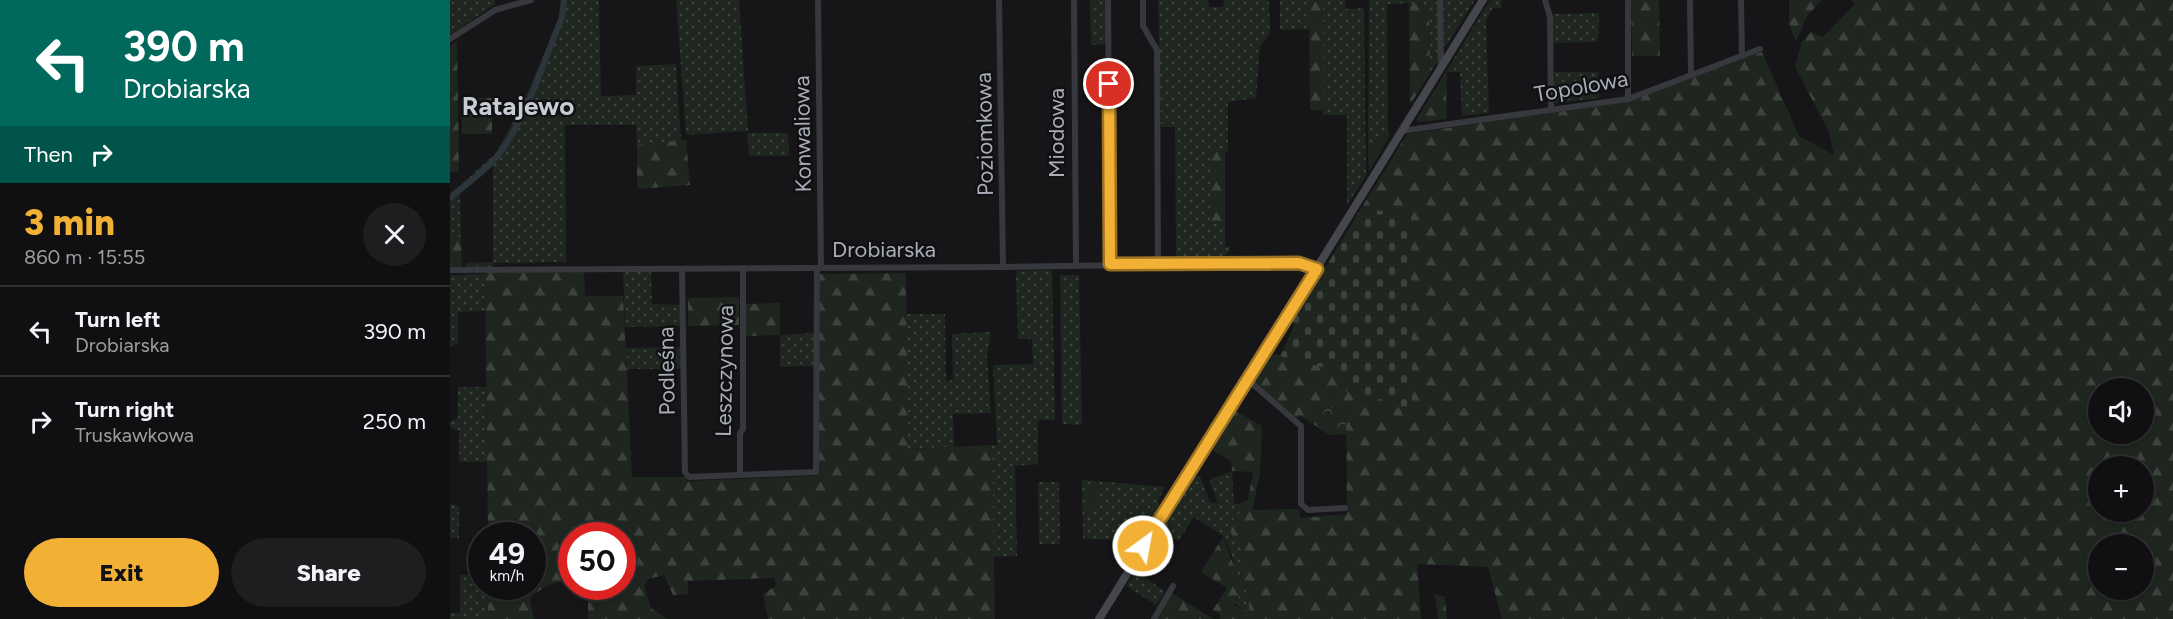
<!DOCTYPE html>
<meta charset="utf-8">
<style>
:root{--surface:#101012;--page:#1e1e20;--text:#f1f3f6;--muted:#9c9d9f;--line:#303032;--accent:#f2b134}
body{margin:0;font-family:Figtree,sans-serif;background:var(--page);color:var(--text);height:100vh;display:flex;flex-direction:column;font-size:22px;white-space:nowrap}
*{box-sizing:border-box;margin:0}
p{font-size:20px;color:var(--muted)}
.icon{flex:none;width:33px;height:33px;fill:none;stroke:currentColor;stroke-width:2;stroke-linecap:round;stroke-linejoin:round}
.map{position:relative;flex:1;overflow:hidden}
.drawer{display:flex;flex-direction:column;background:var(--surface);width:450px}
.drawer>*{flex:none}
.banner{background:#00695c;color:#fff;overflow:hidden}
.buttons{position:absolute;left:1638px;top:378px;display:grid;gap:12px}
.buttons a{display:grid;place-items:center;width:66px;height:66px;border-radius:50%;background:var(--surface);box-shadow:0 3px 9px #0003,0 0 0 2px var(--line);font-size:30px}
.speed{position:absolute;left:18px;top:522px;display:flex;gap:12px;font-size:30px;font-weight:700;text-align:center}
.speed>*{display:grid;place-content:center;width:78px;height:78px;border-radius:50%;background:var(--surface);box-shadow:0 3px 9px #0003,0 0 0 2px var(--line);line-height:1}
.speed small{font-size:15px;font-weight:400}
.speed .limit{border:9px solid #d22;background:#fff;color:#111}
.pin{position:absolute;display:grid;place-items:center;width:51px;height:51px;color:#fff;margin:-26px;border:3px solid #fff;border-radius:50%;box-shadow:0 2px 6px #0007}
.me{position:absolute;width:66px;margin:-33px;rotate:32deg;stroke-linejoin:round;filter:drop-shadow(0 0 4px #0008)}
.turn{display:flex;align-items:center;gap:21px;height:126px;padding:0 24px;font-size:27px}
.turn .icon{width:78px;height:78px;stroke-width:2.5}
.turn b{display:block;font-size:42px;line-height:51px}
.then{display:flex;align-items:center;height:57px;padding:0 24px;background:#0003;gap:12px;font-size:22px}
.round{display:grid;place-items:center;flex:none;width:63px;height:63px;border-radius:32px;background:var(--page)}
.overview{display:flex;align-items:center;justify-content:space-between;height:102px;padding:0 24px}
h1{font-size:36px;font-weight:800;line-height:45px;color:var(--accent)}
.action{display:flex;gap:12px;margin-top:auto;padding:12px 24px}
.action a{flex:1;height:69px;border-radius:36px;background:var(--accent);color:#111;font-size:24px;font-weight:800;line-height:69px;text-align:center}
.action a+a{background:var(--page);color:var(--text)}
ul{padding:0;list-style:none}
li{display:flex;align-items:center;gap:18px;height:90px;padding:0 24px;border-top:2px solid var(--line)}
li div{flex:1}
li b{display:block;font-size:22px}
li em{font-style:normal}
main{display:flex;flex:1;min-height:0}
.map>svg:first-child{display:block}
.grass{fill:url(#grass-dots)}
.forest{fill:url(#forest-firs);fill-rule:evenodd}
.cemetery{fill:url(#cemetery-stones)}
.park{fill:url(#park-crowns)}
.pitch{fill:#1e261f}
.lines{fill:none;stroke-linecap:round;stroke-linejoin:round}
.canal{stroke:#2c353c;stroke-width:6}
.street{stroke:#37383d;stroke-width:6}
.secondary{stroke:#45474d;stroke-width:8}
.route-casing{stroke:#9d7322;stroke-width:15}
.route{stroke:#f2b134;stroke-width:10}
.labels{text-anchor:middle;stroke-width:5;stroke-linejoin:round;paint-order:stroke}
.street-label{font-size:22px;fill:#a8adb8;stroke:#111113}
.quarter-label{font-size:26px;font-weight:bold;fill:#c9ccd4;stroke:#111113}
</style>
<main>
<section class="drawer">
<div class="banner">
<div class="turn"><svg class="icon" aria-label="left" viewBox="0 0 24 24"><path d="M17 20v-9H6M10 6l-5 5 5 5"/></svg><div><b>390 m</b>Drobiarska</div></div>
<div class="then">Then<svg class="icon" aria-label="right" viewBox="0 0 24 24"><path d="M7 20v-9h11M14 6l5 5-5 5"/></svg></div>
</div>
<div class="overview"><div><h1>3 min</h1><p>860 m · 15:55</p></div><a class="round"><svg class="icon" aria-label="close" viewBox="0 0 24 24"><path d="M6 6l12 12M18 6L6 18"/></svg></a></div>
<ul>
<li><svg class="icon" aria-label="left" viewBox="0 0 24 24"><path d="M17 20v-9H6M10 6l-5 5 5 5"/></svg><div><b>Turn left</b><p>Drobiarska</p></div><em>390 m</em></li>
<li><svg class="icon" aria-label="right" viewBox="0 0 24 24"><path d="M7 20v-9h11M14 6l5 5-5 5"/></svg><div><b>Turn right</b><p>Truskawkowa</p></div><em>250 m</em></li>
</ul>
<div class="action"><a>Exit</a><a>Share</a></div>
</section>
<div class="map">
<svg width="1723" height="619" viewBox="0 0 1723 619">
<defs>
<pattern id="grass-dots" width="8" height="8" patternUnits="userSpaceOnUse" patternTransform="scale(1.5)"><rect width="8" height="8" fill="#1e261f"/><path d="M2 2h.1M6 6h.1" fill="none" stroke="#3c433d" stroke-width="1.8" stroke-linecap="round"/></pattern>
<pattern id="forest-firs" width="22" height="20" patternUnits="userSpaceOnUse" patternTransform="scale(1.5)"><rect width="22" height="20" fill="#1e261f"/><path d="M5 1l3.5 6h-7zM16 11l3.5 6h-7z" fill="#3c433d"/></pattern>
<pattern id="cemetery-stones" width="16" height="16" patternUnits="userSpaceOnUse" patternTransform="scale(1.5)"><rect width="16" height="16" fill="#1e261f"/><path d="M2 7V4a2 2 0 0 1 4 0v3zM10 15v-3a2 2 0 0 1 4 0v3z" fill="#3c433d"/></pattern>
<pattern id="park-crowns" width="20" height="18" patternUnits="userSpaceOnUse" patternTransform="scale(1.5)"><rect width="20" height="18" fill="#1e261f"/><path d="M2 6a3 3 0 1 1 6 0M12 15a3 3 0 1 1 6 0" fill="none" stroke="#3c433d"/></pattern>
</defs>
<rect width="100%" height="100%" fill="#161618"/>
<g class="grass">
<path d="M0 0H45V4L0 35Z"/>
<path d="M112 0H149L151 96 186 95V66L226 64 231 140 187 145 186 125H115L116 262 44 263 43 268H16V263L43 262V165L10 193 11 237H0V194L45 154 69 112 112 12Z"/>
<path d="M226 0H289L298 131 236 135Z"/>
<path d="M640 0H656L658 44 641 45Z"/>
<path d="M708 0H758L759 7H773L774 0H819L820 34 810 46 806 98 778 102V152L760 151 761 224H775V247L780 246 779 252C764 264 744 262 726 261L725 127H711Z"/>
<path d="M830 0H859L860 29 830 30Z"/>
<path d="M873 0H895L896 9 914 8 916 176 897 205V115H873Z"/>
<path d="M919 0H988L989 59 980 73 979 7 959 3 937 4 938 128 918 150Z"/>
<path d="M992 0H1025L996 46H993Z"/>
<path d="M1040 0H1051L1052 8H1043L1036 20 1039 113 1012 116 1010 72H997V119L995 73Z"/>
<path d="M1149 13 1148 42 1103 43V14Z"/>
<path d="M1104 72H1148L1149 98 1104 103Z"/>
<path d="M297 133H338L339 156H299Z"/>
<path d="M602 270 605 420H588V464L565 466 567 556 543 557 542 445H547L543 365 583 364 582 339H568L566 276 567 271Z"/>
<path d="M173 271H201L202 304 230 305V326L175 327Z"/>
<path d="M35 274V311L8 312V343L0 347V275Z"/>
<path d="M610 275H629L632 425 612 424Z"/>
<path d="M456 314H495L496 381 503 380 502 334 541 332 537 356 541 413 503 414 504 447 458 449Z"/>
<path d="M364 333V366L330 367V335Z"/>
<path d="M230 347 231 369H177L176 348Z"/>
<path d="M8 387H36L37 462H9V431L0 427V422L8 418Z"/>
<path d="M782 471 784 504H789V509H794L778 525 789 545 794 548 793 571 790 572 799 601V614L783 602 790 595 782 556 773 536 744 517 728 541 710 530 744 476H750L760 502 768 503 759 480Z"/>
<path d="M632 480 715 487 708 500 710 507 689 540 633 539Z"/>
<path d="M588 482H609L610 544H589Z"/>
<path d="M0 503 9 506V538H0Z"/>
<path d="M688 573 713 590 714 593 706 605 676 586 683 574Z"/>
<path d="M10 575H31L32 586 38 587V619H0V613H10Z"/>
</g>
<g class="forest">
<path d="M859 0H873L874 111 860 110Z"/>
<path d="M1181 0H1209L1210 56H1182Z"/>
<path d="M1339 0H1372L1357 16 1346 42 1339 23Z"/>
<path d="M1401 0H1723V619H1052L1038 567 967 564 971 619H770V614L763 610 777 588 751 572 773 537 791 585 792 592 783 603 785 606 799 611V601L790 572 793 571 790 558 794 548 786 544 778 525 793 509H789V504L798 500 803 472 782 471 781 461 761 449 787 407 788 412 812 426 810 474 802 510 849 509 850 518 897 514 896 411 876 407 866 426 849 415 848 418 845 417 803 381 821 353 896 373 961 217 912 207 957 134 1176 102 1312 52 1349 136 1384 155 1379 132 1345 67 1352 42 1361 32 1373 37 1405 4ZM1648 388H1694V434H1648ZM1648 466H1694V512H1648ZM1648 544H1694V590H1648Z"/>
<path d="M959 3 979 7 980 73 960 105Z"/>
<path d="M7 41 9 172H0V46Z"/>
<path d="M995 73 997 119 969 122 966 120Z"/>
<path d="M11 98H42V134H12Z"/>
<path d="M938 128 939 137 919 172 918 150Z"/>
<path d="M231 140H236L240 185 187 189V145Z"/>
<path d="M760 151 775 152V224H760Z"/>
<path d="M0 237H11L12 268H0Z"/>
<path d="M35 272H134L135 296H173L182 477H236L237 481 368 476 370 274 456 273 458 449 542 445 545 619H318L313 594 326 586 324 578 238 581V594L223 595 214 575 198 579 194 585 201 608 218 619H138V600L132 596 130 587 172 586V536H122L121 582C109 579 86 589 80 600L84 619H38V587L82 586V536L38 535Z"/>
<path d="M289 297V325L238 326V298Z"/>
<path d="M330 303V335L296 336V304Z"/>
<path d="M722 593 763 619H707Z"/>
<path d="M985 594 995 597 997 619H988Z"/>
</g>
<path class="cemetery" d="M912 207 961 217 962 409 896 391 895 373 830 356 844 326 843 321Z"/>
<path class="park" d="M876 407 896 411V434L879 435 866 426Z"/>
<path class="pitch" d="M635 486 649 488 650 511H635Z"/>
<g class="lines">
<path class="canal" d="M0 198C14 186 30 175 42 162 73 130 95 58 112 17L114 0"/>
<g class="street">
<path d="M368 0 371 268"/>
<path d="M549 0 553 267"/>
<path d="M624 0 626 266"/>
<path d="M658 0 660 264"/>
<path d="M693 0V26L707 50 708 264"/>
<path d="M990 0 991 65"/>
<path d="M1095 0 1100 17 1101 110"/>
<path d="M1178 0V99"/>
<path d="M1240 0 1241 75"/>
<path d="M1291 0 1292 56"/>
<path d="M0 39 45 10 81 0"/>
<path d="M951 131 1178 99 1310 49"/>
<path d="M232 269 235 472 239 477 366 472 367 268"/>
<path d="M0 270 553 267 816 263H849L867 269"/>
<path d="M797 379 851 426V504L858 510 895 508"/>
<path d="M290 475V433L293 429V268"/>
<path d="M704 619 723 586"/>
</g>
<path class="secondary" d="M649 619 1033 0"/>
</g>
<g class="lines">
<defs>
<path id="route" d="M659 84 660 264 849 263 867 269 693 546"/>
</defs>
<use href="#route" class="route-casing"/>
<use href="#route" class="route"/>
</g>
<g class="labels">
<g class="street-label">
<text transform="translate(1131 86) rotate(-10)" y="8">Topolowa</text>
<text transform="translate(606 133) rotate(-90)" y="8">Miodowa</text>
<text transform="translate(352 134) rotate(-91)" y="8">Konwaliowa</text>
<text transform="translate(534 134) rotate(-91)" y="8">Poziomkowa</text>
<text x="434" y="257">Drobiarska</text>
<text transform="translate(216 371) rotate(-91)" y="8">Podleśna</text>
<text transform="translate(274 371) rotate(-89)" y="8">Leszczynowa</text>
</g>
<g class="quarter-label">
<text x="68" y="115">Ratajewo</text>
</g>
</g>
</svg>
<div class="buttons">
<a><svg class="icon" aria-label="sound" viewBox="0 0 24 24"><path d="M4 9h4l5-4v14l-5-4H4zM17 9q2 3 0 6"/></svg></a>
<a>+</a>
<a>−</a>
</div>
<div class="speed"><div>49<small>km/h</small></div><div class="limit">50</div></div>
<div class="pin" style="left:659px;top:84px;background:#d93025"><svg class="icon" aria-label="arrive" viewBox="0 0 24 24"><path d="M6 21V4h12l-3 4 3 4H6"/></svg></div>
<svg class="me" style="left:693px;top:546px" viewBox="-20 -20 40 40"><circle r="17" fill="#f2b134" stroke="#fff" stroke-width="3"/><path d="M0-11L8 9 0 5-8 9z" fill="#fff"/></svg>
</div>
</main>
